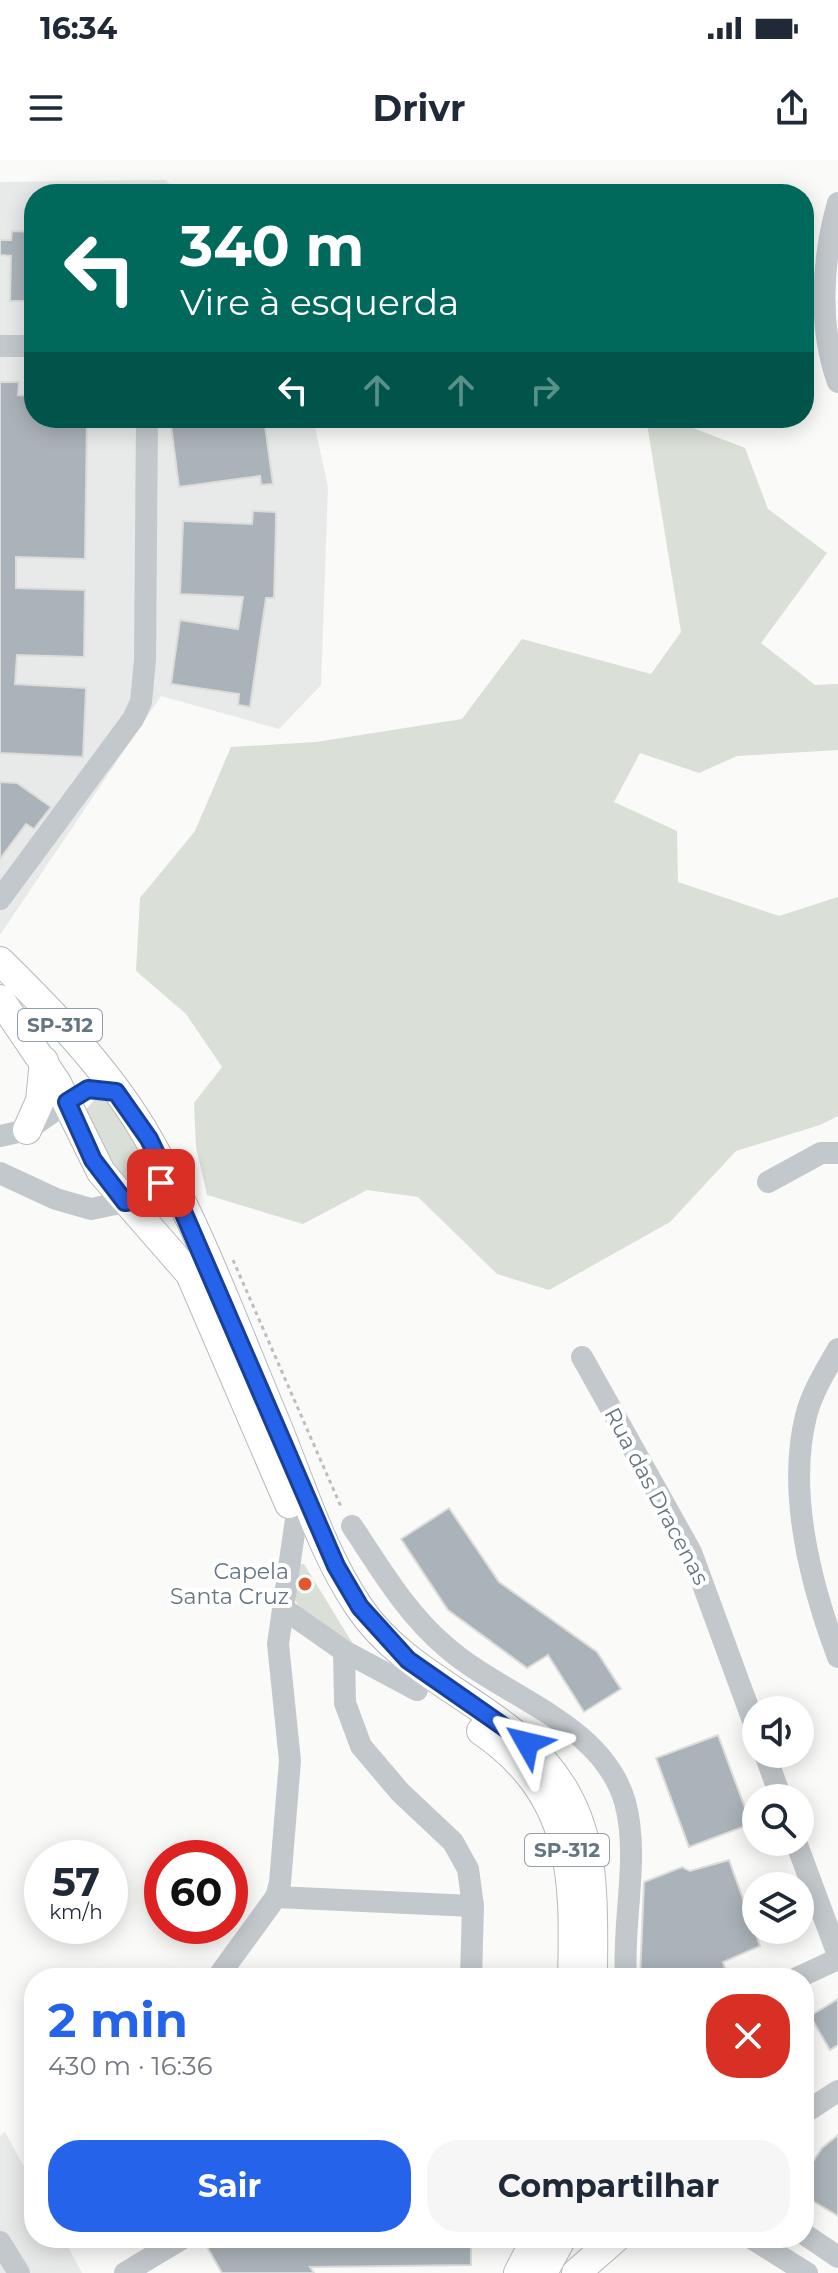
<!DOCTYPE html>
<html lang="pt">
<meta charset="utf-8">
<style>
:root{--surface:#fff;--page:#f6f6f7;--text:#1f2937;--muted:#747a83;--accent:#2563eb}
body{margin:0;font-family:Montserrat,sans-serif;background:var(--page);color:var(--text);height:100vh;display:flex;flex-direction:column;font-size:30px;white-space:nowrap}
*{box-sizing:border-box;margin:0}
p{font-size:26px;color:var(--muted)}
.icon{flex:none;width:44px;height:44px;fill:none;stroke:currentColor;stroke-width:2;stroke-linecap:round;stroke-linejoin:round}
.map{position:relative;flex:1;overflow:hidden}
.sheet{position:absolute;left:24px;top:1808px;width:790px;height:280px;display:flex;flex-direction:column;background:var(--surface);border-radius:32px;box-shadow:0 4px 20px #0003}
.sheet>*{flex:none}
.hud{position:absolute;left:24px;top:24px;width:790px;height:244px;border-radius:32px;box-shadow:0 4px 20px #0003;background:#00695c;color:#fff;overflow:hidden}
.buttons{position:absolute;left:742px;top:1536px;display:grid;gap:16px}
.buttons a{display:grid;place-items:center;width:72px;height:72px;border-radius:50%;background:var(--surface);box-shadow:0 4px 20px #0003;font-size:40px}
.speed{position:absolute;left:24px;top:1680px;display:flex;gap:16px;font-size:40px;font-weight:700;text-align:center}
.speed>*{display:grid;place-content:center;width:104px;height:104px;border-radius:50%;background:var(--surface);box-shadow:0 4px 20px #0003;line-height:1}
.speed small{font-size:20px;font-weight:400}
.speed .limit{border:12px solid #d22;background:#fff;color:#111}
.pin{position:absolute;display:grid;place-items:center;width:68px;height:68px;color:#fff;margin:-34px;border-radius:16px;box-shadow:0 4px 12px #0006}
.me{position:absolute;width:88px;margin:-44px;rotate:307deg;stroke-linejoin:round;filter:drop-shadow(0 0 6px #0008)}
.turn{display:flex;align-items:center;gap:28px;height:168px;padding:0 24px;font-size:36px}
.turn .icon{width:104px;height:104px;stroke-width:2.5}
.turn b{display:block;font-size:56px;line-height:68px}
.lanes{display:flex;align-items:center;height:76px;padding:0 24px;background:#0003;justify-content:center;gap:40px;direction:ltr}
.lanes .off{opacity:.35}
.round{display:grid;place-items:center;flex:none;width:84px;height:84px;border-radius:32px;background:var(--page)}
.overview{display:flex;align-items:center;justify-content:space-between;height:136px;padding:0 24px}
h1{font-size:48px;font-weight:700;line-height:60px;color:var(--accent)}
.button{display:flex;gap:16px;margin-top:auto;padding:16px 24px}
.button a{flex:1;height:92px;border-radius:32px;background:var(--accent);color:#fff;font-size:32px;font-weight:700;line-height:92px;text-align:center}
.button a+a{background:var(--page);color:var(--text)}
.status{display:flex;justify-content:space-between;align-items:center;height:56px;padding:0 40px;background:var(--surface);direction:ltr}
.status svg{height:22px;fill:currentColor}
header{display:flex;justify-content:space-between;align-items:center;height:104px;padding:0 24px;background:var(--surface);font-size:36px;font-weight:700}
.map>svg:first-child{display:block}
.built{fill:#e8e9e9}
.green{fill:#dadfd7}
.building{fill:#aab3b9;stroke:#dcdcda;stroke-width:2}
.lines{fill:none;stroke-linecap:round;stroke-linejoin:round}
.major-casing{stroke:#b5babe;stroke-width:30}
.path{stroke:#bbbfc2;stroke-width:3;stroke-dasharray:4 4;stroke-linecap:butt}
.minor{stroke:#c3c8cc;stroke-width:22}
.major{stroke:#fff;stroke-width:28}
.route-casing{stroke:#184099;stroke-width:20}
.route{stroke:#2563eb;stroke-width:14}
.poi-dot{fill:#e4572e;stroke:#fff;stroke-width:3}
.labels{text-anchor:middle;stroke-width:8;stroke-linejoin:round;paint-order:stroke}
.shield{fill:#fff;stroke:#939fa8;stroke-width:2}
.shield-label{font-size:20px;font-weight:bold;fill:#657683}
.street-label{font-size:22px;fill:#657683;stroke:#fff}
.poi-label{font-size:22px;fill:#657683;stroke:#fff;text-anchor:end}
</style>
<div class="status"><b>16:34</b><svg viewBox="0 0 49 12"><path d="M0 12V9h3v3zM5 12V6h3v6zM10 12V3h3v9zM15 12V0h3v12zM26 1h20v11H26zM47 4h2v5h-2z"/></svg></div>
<header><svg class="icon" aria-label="menu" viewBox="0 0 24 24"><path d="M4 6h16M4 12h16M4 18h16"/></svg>Drivr<svg class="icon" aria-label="share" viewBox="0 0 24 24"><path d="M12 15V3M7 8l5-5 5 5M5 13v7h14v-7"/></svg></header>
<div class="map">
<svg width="838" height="2113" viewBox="0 0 838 2113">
<rect width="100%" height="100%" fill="#fafaf8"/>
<g class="built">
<path d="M165 20 181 34H34V258H313L328 327 321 525 279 569 161 536 0 775V22Z"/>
<path d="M5 1972 34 2025V2078H63L82 2113H0V1976Z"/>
</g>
<g class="green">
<path d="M646 258H667L745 288 768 349 827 393 761 483 815 525 838 524V590L737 596 699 613 640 593 614 642 677 671 678 722 779 756 838 737V956L820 965 736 991 670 1062 549 1130 497 1114 418 1037 367 1030 303 1064 207 1035 196 987 194 943 222 907 186 854 136 811 140 738 195 671 231 587 316 582 462 559 522 479 651 514 681 472Z"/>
<path d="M95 939 109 942 148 1004 150 1015 143 1028H130L121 1020 84 952Z"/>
<path d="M304 1404 353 1484 299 1448 293 1434 298 1405Z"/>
</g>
<g class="building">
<path d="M12 71 34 72V141H10L11 96 0 95V80H11Z"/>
<path d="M0 222H19L18 235 34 236V258H87L85 399 16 397V428L85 430 84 497 17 495 15 524 86 528 83 597 0 593Z"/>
<path d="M170 258H264L273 324 261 325 260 316 179 327Z"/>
<path d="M253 351 276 352V365L274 438H266L250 547 238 545 239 534 171 524 180 460 238 469 243 437 180 434 183 361 252 364Z"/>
<path d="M0 622 17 623 51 647 34 669 26 664 0 699Z"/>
<path d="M449 1348 499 1422 597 1492 621 1529 584 1552 548 1495 527 1508 448 1450 401 1379Z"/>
<path d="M718 1575 751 1664 689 1687 656 1598Z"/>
<path d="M729 1700 760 1786 723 1802 728 1818H640L644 1722 682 1707 690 1711Z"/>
<path d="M838 1839V1885L830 1890 810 1856Z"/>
<path d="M838 1975V2056L804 2036V2015L822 1988Z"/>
<path d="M202 2078H471V2105L310 2107 314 2113H222Z"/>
</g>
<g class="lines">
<defs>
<g id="major">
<path d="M0 801C51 851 105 907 142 968 196 1058 233 1161 274 1258 300 1320 321 1391 359 1447 413 1527 519 1548 566 1633 598 1689 593 1755 593 1818"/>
<path d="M0 839 57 923 101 1012 190 1114 289 1344"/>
<path d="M27 970 40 941 44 901"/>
<path d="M481 1571C574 1635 575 1715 572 1818"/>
<path d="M518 2113 536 2078"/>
<path d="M543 2113 562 2078"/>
<path d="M576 2113 616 2078"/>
</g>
</defs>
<use href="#major" class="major-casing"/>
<path class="path" d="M233 1100 342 1349"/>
<g class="minor">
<path d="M838 43C822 99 818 167 838 222"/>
<path d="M0 186H34"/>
<path d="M0 739 133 559 141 542 145 500 147 258"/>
<path d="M0 976 27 970 67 942"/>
<path d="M0 1013 56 1039 91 1049 125 1042"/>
<path d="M768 1022 821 993H838"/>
<path d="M838 1189C826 1210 812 1232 806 1256 787 1332 811 1425 838 1497"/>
<path d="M582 1197 691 1392 756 1569"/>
<path d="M352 1366C380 1408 406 1453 445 1486 502 1537 602 1562 625 1642 640 1697 622 1761 626 1818"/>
<path d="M284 1449 344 1491 417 1530"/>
<path d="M344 1491 345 1543 361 1586 400 1632 453 1682 468 1709 473 1746 471 1818"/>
<path d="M765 1594 781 1638"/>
<path d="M796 1682 838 1795"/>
<path d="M276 1737 473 1746"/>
<path d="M217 1818 276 1737 280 1723 290 1601 278 1484 296 1359"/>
<path d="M797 1818 838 1799"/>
<path d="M804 1953 838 1931"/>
<path d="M804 2074 838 2097"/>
<path d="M751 2078 807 2113"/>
<path d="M0 2082 19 2113"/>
<path d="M125 2113 183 2078"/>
</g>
<use href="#major" class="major"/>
</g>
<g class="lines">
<defs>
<path id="route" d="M161 1023 148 1039 125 1042 93 1000 67 942 88 929 116 932 149 979 178 1040 336 1406 360 1447 408 1500 527 1583"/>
</defs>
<use href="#route" class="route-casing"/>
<use href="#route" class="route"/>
</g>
<circle class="poi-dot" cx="305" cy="1424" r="8"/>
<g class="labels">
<g class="shield">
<rect x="18" y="849" width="84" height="32" rx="6"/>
<rect x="525" y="1674" width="84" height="32" rx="6"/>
</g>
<g class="shield-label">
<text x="60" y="872">SP-312</text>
<text x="567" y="1697">SP-312</text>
</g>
<g class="street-label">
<text transform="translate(657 1336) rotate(62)" y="8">Rua das Dracenas</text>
</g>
<g class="poi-label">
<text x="289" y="1419">Capela<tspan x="289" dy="25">Santa Cruz</tspan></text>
</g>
</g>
</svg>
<div class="buttons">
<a><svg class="icon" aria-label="sound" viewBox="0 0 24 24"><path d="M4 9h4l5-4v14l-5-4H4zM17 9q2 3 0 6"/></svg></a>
<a><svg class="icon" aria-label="search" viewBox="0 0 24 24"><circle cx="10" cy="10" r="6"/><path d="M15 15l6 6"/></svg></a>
<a><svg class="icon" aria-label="layers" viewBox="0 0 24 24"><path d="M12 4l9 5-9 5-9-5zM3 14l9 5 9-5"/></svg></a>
</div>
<div class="speed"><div>57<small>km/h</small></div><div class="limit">60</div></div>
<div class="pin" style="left:161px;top:1023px;background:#d93025"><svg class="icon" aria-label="arrive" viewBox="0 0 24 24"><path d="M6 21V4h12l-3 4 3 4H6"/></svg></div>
<svg class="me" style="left:527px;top:1583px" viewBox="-20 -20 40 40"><path d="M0-17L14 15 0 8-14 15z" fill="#2563eb" stroke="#fff" stroke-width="4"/></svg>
<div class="hud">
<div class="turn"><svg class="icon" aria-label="left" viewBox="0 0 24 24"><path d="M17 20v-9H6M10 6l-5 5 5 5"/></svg><div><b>340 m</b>Vire à esquerda</div></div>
<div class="lanes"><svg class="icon" aria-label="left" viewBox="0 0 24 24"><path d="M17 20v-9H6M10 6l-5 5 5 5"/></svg><svg class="icon off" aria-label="ahead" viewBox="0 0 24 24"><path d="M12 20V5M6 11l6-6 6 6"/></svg><svg class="icon off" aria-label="ahead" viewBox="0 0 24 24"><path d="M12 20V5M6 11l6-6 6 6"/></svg><svg class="icon off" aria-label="right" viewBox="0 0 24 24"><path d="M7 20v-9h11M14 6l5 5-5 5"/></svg></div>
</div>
<section class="sheet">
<div class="overview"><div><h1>2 min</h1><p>430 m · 16:36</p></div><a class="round" style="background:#d93025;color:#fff"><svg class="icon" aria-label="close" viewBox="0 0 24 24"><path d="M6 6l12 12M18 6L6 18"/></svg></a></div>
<div class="button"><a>Sair</a><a>Compartilhar</a></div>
</section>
</div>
